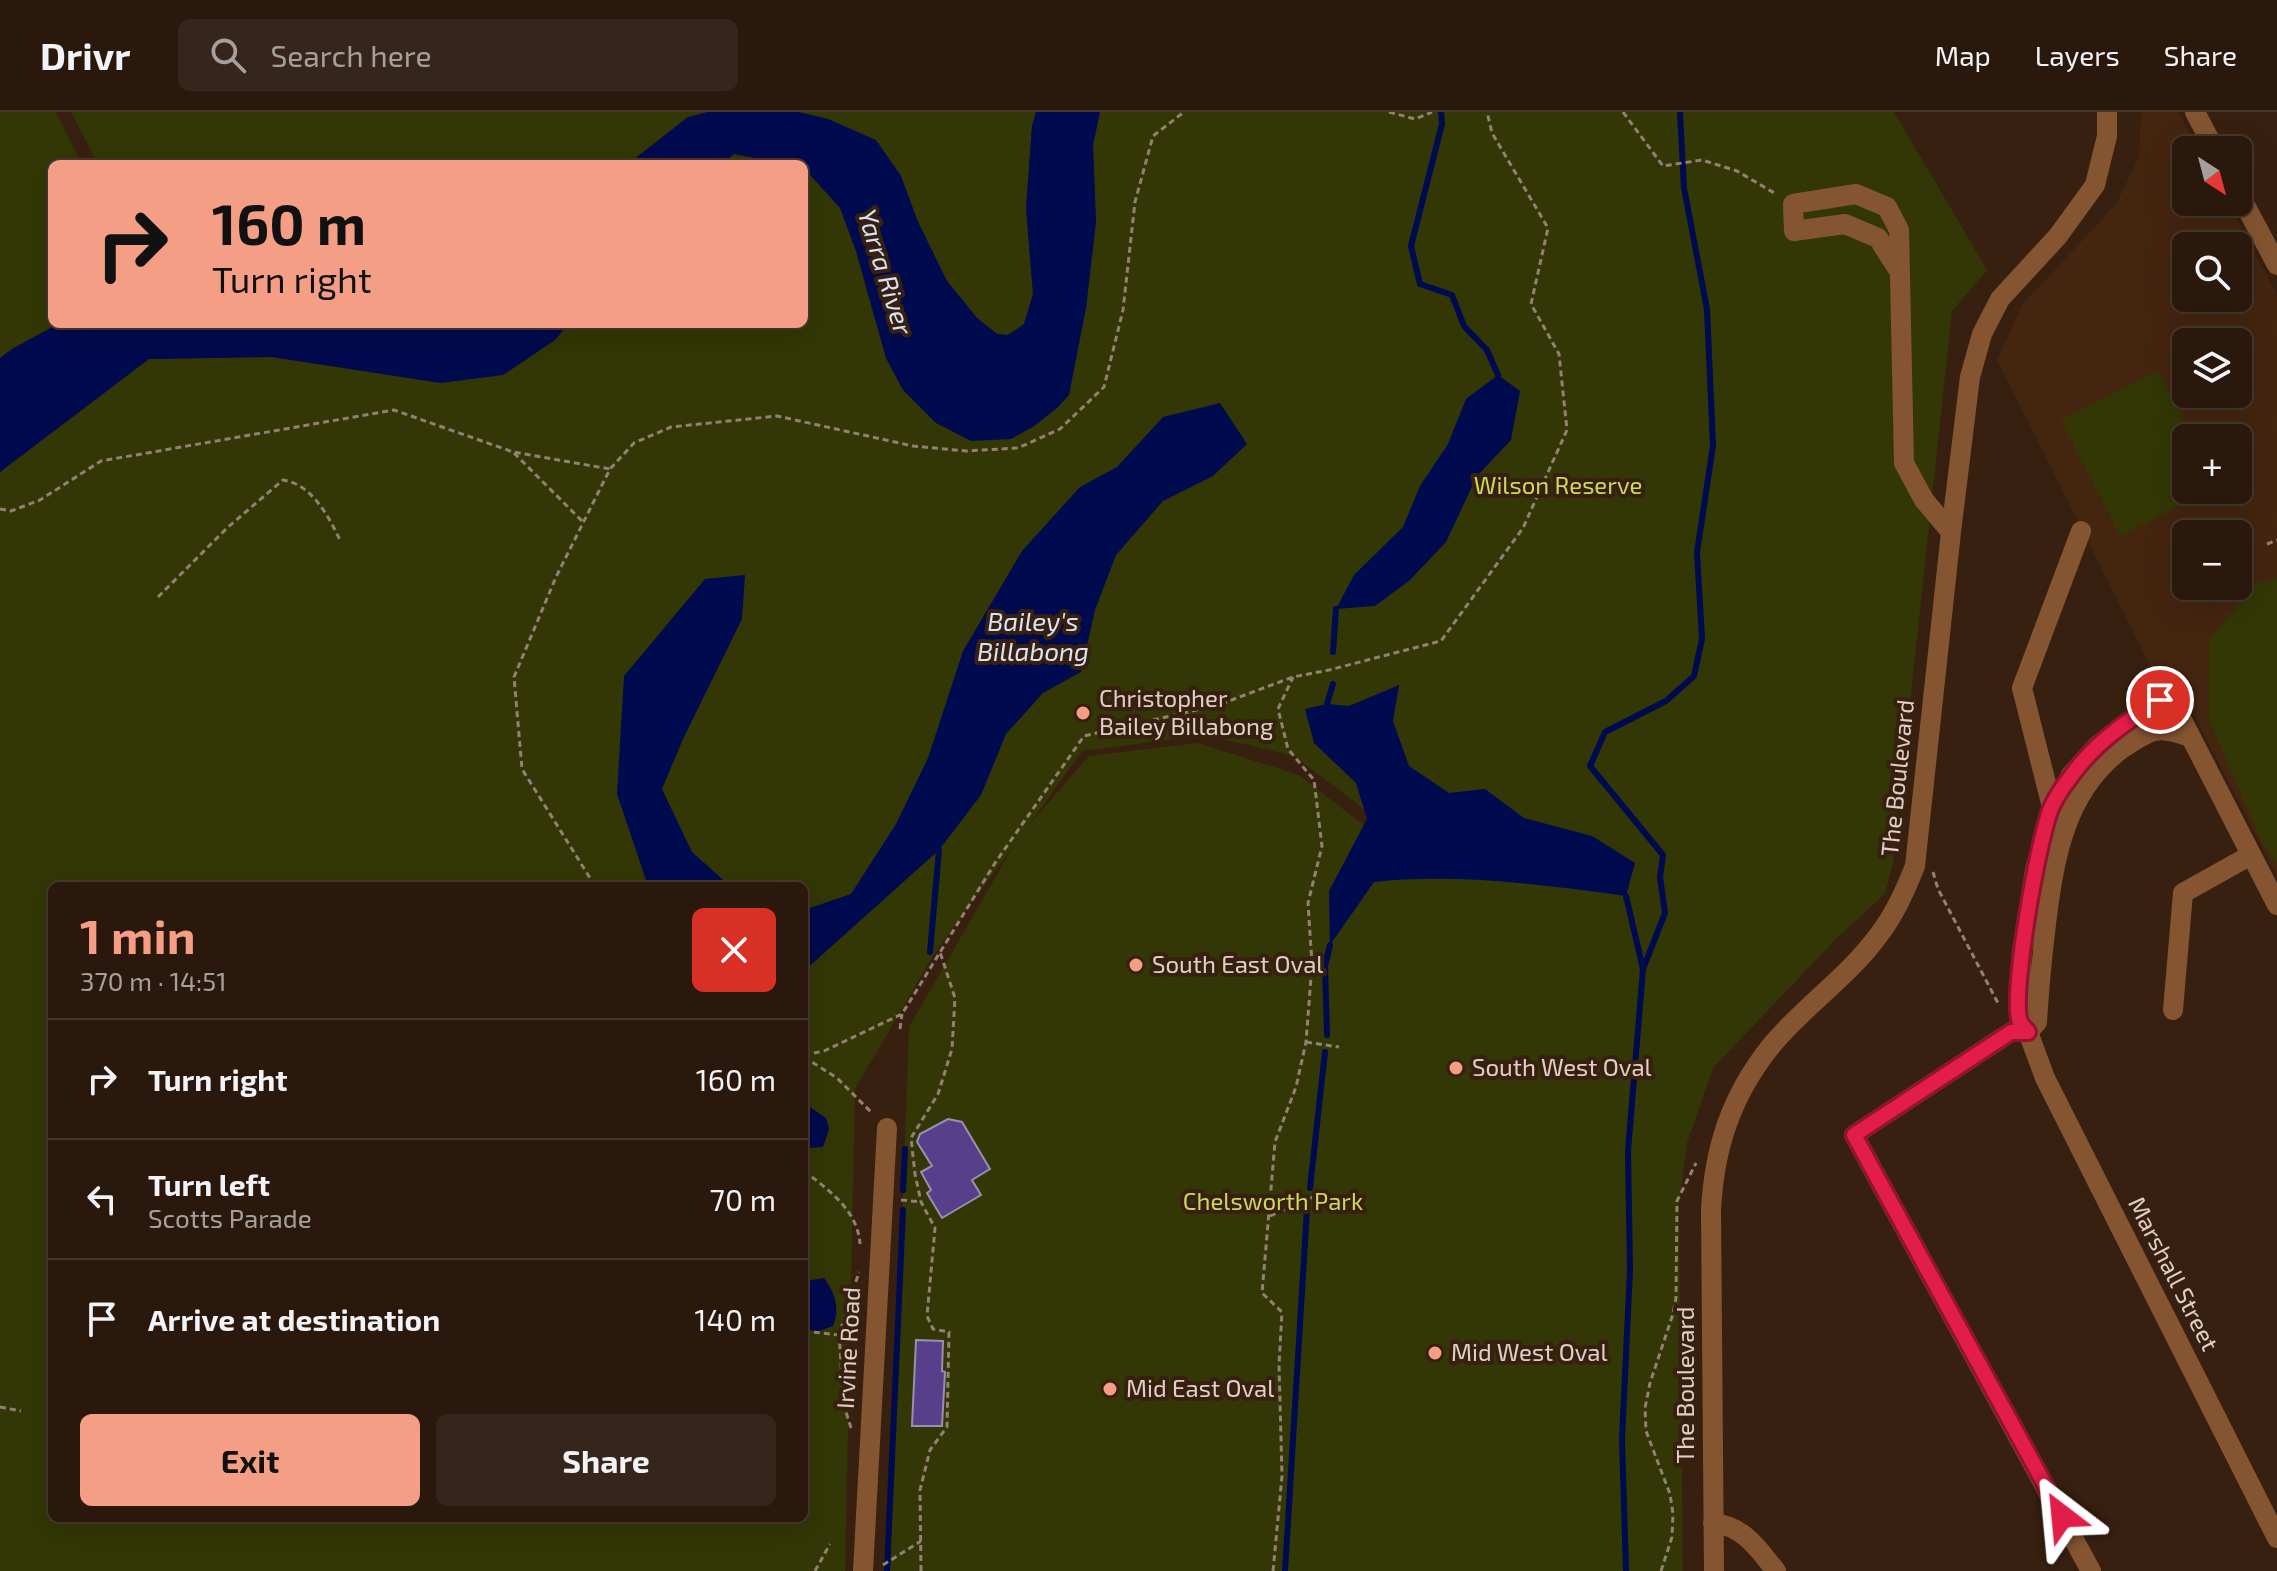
<!DOCTYPE html>
<html lang="en">
<head>
<meta charset="utf-8">
<style>
	body { margin:0; font-family:"Exo 2",sans-serif; background:#36251a; color:#f1f3f6; height:100vh; display:flex; flex-direction:column; font-size:30px; white-space:nowrap }
	* { box-sizing:border-box; margin:0 }
	p { font-size:26px; color:#a5a09d }
	.icon { flex:none; width:44px; height:44px; fill:none; stroke:currentColor; stroke-width:2; stroke-linecap:round; stroke-linejoin:round }
	.map { position:relative; flex:1; overflow:hidden }
	.side { position:absolute; left:48px; top:770px; width:760px; height:640px; display:flex; flex-direction:column; background:#2a180c; border-radius:12px; box-shadow:0 8px 32px #0002,0 0 0 2px #46372d }
	.side>* { flex:none }
	.top-card { position:absolute; left:48px; top:48px; width:760px; height:168px; border-radius:12px; box-shadow:0 8px 32px #0002,0 0 0 2px #46372d; background:#f49e86; color:#111; overflow:hidden }
	.needle { width:52px; rotate:144deg }
	.tools { position:absolute; left:2172px; top:24px; display:grid; gap:16px }
	.tools a { display:grid; place-items:center; width:80px; height:80px; border-radius:12px; background:#2a180c; box-shadow:0 8px 32px #0002,0 0 0 2px #46372d; font-size:40px }
	.pin { position:absolute; display:grid; place-items:center; width:68px; height:68px; color:#fff; margin:-34px; border:4px solid #fff; border-radius:50%; box-shadow:0 2px 8px #0007 }
	.me { position:absolute; width:88px; margin:-44px; rotate:331deg; stroke-linejoin:round; filter:drop-shadow(0 0 6px #0008) }
	.turn { display:flex; align-items:center; gap:28px; height:168px; padding:0 32px; font-size:36px }
	.turn .icon { width:104px; height:104px; stroke-width:2.5 }
	.turn b { display:block; font-size:56px; line-height:68px }
	.round { display:grid; place-items:center; flex:none; width:84px; height:84px; border-radius:12px; background:#36251a }
	.summary { display:flex; align-items:center; justify-content:space-between; height:136px; padding:0 32px }
	h1 { font-size:48px; font-weight:700; line-height:60px; color:#f49e86 }
	.button { display:flex; gap:16px; margin-top:auto; padding:16px 32px }
	.button a { flex:1; height:92px; border-radius:12px; background:#f49e86; color:#111; font-size:32px; font-weight:700; line-height:92px; text-align:center }
	.button a+a { background:#36251a; color:#f1f3f6 }
	ul { padding:0; list-style:none }
	li { display:flex; align-items:center; gap:24px; height:120px; padding:0 32px; border-top:2px solid #46372d }
	li div { flex:1 }
	li b { display:block; font-size:30px }
	li em { font-style:normal }
	header { display:flex; align-items:center; gap:48px; box-sizing:border-box; height:112px; padding:0 40px; background:#2a180c; border-bottom:2px solid #46372d }
	header strong { font-size:38px }
	nav { display:flex; gap:44px; margin-inline-start:auto; font-size:28px }
	.search { width:560px; height:72px; background:#36251a; display:flex; align-items:center; gap:20px; box-sizing:border-box; padding:0 28px; border-radius:12px; color:#a5a09d; font-size:30px }
	.map>svg:first-child { display:block }
	.built { fill:#442510; fill-rule:evenodd }
	.green { fill:#323705; fill-rule:evenodd }
	.water { fill:#000a4e }
	.lines { fill:none; stroke-linecap:round; stroke-linejoin:round }
	.stream { stroke:#000a4e; stroke-width:6 }
	.building { fill:#583f8a; stroke:#9890af; stroke-width:2 }
	.path { stroke:#948073; stroke-width:3; stroke-dasharray:6 4; stroke-linecap:butt }
	.minor { stroke:#855531; stroke-width:20 }
	.route-casing { stroke:#92132f; stroke-width:20 }
	.route { stroke:#e11d48; stroke-width:14 }
	.poi-dot { fill:#f49e86; stroke:#382010; stroke-width:3 }
	.labels { text-anchor:middle; stroke-width:8; stroke-linejoin:round; paint-order:stroke }
	.park-label { font-size:24px; fill:#cbda5c; stroke:#382010 }
	.poi-label { font-size:24px; fill:#e0cfc5; stroke:#382010; text-anchor:start }
	.street-label { font-size:24px; fill:#e0cfc5; stroke:#382010 }
	.water-label { font-size:26px; font-style:italic; fill:#d8e3f7; stroke:#382010 }
</style>
</head>
<body>
<header>
<strong>Drivr</strong>
<div class="search"><svg class="icon" aria-label="search" viewBox="0 0 24 24"><circle cx="10" cy="10" r="6"/><path d="M15 15l6 6"/></svg>Search here</div>
<nav><a>Map</a><a>Layers</a><a>Share</a></nav>
</header>
<div class="map">
<svg width="2277" height="1459" viewBox="0 0 2277 1459">
	<rect width="100%" height="100%" fill="#382010"/>
	<!-- built -->
	<path class="built" d="M 2141,0 L 2178,0 L 2198,38 L 2186,38 L 2186,90 L 2227,90 L 2277,182 L 2277,764 L 2190,595 L 2160,573 L 1997,248 L 2022,193 L 2116,92 L 2139,45 ZM 2186,134 L 2238,134 L 2238,186 L 2186,186 ZM 2186,230 L 2238,230 L 2238,282 L 2186,282 ZM 2186,326 L 2238,326 L 2238,378 L 2186,378 ZM 2186,422 L 2238,422 L 2238,474 L 2186,474 Z"/>
	<!-- green -->
	<path class="green" d="M 0,0 L 56,0 L 82,52 L 52,52 L 52,212 L 58,212 L 12,237 L 0,246 Z
		M 71,0 L 708,0 L 688,5 L 628,52 L 98,52 Z
		M 798,0 L 1036,0 L 1032,14 L 1026,96 L 1033,182 L 1024,212 L 1008,223 L 997,222 L 977,206 L 947,169 L 918,110 L 901,64 L 828,7 Z
		M 1100,0 L 1894,0 L 1987,158 L 1952,199 L 1893,750 L 1885,782 L 1838,825 L 1713,956 L 1687,1031 L 1679,1091 L 1683,1459 L 890,1459 L 909,915 L 1014,733 L 936,839 L 855,977 L 845,1459 L 0,1459 L 0,360 L 149,247 L 272,245 L 441,271 L 555,228 L 568,212 L 804,212 L 804,56 L 840,96 L 856,139 L 886,246 L 903,278 L 936,311 L 1011,327 L 1035,314 L 1058,295 L 1086,196 L 1096,110 L 1093,33 ZM 1205,623 L 1294,644 L 1417,737 L 1409,748 L 1299,663 L 1198,631 L 1089,644 L 1029,713 L 1082,639 ZM 52,774 L 804,774 L 804,1406 L 52,1406 Z
		M 734,41 L 786,52 L 722,52 Z
		M 2158,258 L 2193,326 L 2186,326 L 2186,378 L 2210,378 L 2120,424 L 2061,308 Z
		M 2277,466 L 2277,751 L 2262,730 L 2209,608 L 2209,528 L 2255,472 Z"/>
	<!-- water -->
	<path class="water" d="M 708,0 L 798,0 L 828,7 L 876,28 L 901,64 L 918,110 L 947,169 L 977,206 L 997,222 L 1008,223 L 1024,212 L 1033,182 L 1026,96 L 1032,14 L 1036,0 L 1100,0 L 1093,33 L 1096,110 L 1086,196 L 1069,283 L 1058,295 L 1034,314 L 1011,327 L 971,329 L 936,311 L 903,278 L 886,246 L 856,139 L 840,96 L 804,56 L 804,52 L 786,52 L 734,42 L 722,52 L 628,52 L 688,5 Z
		M 58,212 L 568,212 L 555,228 L 503,263 L 441,271 L 272,245 L 149,247 L 0,360 L 0,246 L 12,237 Z
		M 1498,263 L 1520,279 L 1511,328 L 1477,364 L 1446,430 L 1410,468 L 1375,494 L 1336,497 L 1354,463 L 1403,415 L 1420,374 L 1448,332 L 1466,287 Z
		M 1220,291 L 1247,332 L 1213,364 L 1163,389 L 1116,443 L 1095,498 L 1081,560 L 1043,581 L 1006,622 L 981,683 L 939,738 L 804,859 L 804,798 L 851,782 L 896,712 L 928,646 L 963,539 L 1022,439 L 1080,375 L 1117,355 L 1163,305 Z
		M 745,463 L 742,507 L 683,627 L 662,677 L 692,740 L 730,774 L 648,774 L 617,682 L 624,564 L 705,467 Z
		M 1399,573 L 1393,609 L 1409,654 L 1449,681 L 1485,677 L 1524,706 L 1592,724 L 1635,751 L 1626,784 C 1547,773 1454,761 1374,770 L 1330,833 L 1329,779 L 1367,707 L 1356,671 L 1314,631 L 1305,597 L 1327,592 L 1349,594 Z
		M 804,991 L 826,1006 L 829,1017 L 823,1035 L 809,1036 L 804,1030 Z
		M 824,1166 C 835,1181 840,1196 833,1214 L 819,1219 L 804,1218 L 804,1174 L 811,1168 Z"/>
	<g class="lines">
		<!-- stream -->
		<path class="stream" d="M 1441,0 L 1442,12 L 1411,134 L 1420,172 L 1452,183 L 1464,214 L 1487,238 L 1498,263
			M 1333,540 L 1336,497
			M 1327,592 L 1333,572
			M 1626,784 L 1643,857 L 1628,1039 L 1630,1158 L 1622,1327 L 1626,1459
			M 930,840 L 939,738
			M 1643,857 L 1665,801 L 1660,765 L 1663,743 L 1590,654 L 1605,620 L 1666,589 L 1694,564 L 1702,527 L 1697,440 L 1713,334 L 1707,197 L 1684,76 L 1680,0
			M 1327,923 L 1325,854 L 1330,833
			M 1310,1076 L 1325,940
			M 903,1078 L 905,1037
			M 887,1459 L 903,1098
			M 1285,1459 L 1307,1097"/>
	</g>
	<!-- building -->
	<path class="building" d="M 948,1007 L 962,1010 L 990,1057 L 972,1068 L 981,1083 L 942,1106 L 927,1081 L 931,1078 L 921,1060 L 932,1054 L 917,1030 L 920,1022 Z
		M 916,1228 L 943,1229 L 942,1259 L 945,1260 L 942,1314 L 912,1314 Z"/>
	<g class="lines">
		<!-- path -->
		<path class="path" d="M 1389,0 L 1415,7 L 1432,0
			M 1623,0 L 1663,54 L 1702,48 L 1737,59 L 1776,82
			M 514,341 L 582,409
			M 0,397 L 11,399 L 40,388 L 101,349 L 394,298 L 513,340 L 610,357
			M 2267,432 L 2277,428
			M 158,485 L 227,416 L 283,368 C 311,372 328,403 340,428
			M 1933,760 L 1938,777 L 1999,893
			M 595,774 L 522,657 L 514,565 L 556,465 L 610,357 L 634,331 L 671,315 L 777,304 L 913,334 L 966,339 L 1018,336 L 1060,317 L 1104,275 L 1123,198 L 1135,90 L 1153,24 L 1184,0
			M 900,917 L 902,902
			M 1306,930 L 1339,935
			M 804,943 L 824,939 L 902,902 L 995,751 L 1084,624 L 1218,593 L 1293,565 L 1329,558 L 1441,529 L 1523,416 L 1567,318 L 1559,242 L 1531,192 L 1548,116 L 1492,21 L 1487,0
			M 804,945 L 837,966 L 873,1002
			M 804,1059 C 829,1078 858,1099 860,1132
			M 901,1088 L 921,1090
			M 1270,1104 L 1322,1081
			M 804,1219 L 839,1223
			M 0,1295 L 21,1299
			M 851,1316 L 844,1294 L 839,1223 L 859,1160
			M 883,1453 L 921,1429
			M 815,1459 L 830,1432
			M 921,1459 L 920,1378 L 930,1338 L 947,1315 L 949,1220 L 933,1217 L 927,1204 L 935,1116 L 921,1090 L 915,1062 L 911,1026 L 938,982 L 952,937 L 955,886 L 940,840
			M 1273,1459 L 1282,1364 L 1279,1252 L 1282,1200 L 1262,1181 L 1275,1030 L 1296,975 L 1306,930 L 1312,852 L 1308,791 L 1322,734 L 1314,668 L 1288,637 L 1278,597 L 1293,565
			M 1661,1459 L 1672,1425 L 1673,1402 L 1670,1382 L 1646,1319 L 1645,1296 L 1650,1271 L 1673,1202 L 1676,1186 L 1677,1089 L 1696,1051"/>
		<!-- minor -->
		<path class="minor" d="M 2195,0 L 2215,38
			M 2238,80 L 2277,153
			M 1899,159 L 1878,126 L 1845,112 L 1794,119 L 1793,92 L 1856,82 L 1887,95 L 1899,118 L 1904,351 L 1924,388 L 1951,420
			M 2052,695 L 2022,576 L 2081,419
			M 2277,793 L 2179,602 L 2172,592 L 2160,588 L 2098,633 L 2071,663 L 2052,695 L 2035,758 L 2022,839 L 2019,892 L 2020,910 L 2028,920 L 2045,966 L 2277,1426
			M 2173,898 L 2183,781 L 2251,743
			M 2028,920 L 2011,920 L 1854,1023 L 2091,1459
			M 2028,920 L 2037,910 C 2039,877 2042,844 2046,812 C 2054,746 2065,678 2123,636 C 2151,617 2158,613 2190,625
			M 1713,1411 C 1744,1414 1758,1437 1776,1459
			M 863,1459 L 887,1016
			M 1714,1459 L 1711,1099 C 1714,1036 1731,984 1771,934 C 1803,895 1848,865 1878,824 C 1895,802 1905,779 1915,754 L 1951,420 L 1970,265 L 1982,222 L 2000,187 L 2058,124 L 2095,73 L 2107,24 L 2107,0"/>
	</g>
	<g class="lines">
		<!-- route casing -->
		<g class="route-casing">
			<path id="route" d="M 2062,1404 L 1854,1023 L 2011,920 L 2028,920 C 2025,916 2022,914 2020,910 C 2010,884 2039,722 2052,694 C 2057,683 2065,672 2072,663 C 2095,631 2127,609 2160,588"/>
		</g>
		<!-- route -->
		<use href="#route" class="route"/>
	</g>
	<!-- markers -->
	<g class="poi-dot">
		<circle cx="1083" cy="601" r="8"/>
		<circle cx="1136" cy="853" r="8"/>
		<circle cx="1456" cy="956" r="8"/>
		<circle cx="1435" cy="1241" r="8"/>
		<circle cx="1110" cy="1277" r="8"/>
	</g>
	<g class="labels">
		<!-- park labels -->
		<g class="park-label">
			<text x="1558" y="382">Wilson Reserve</text>
			<text x="1273" y="1098">Chelsworth Park</text>
		</g>
		<!-- poi labels -->
		<g class="poi-label">
			<text x="1099" y="595">Christopher<tspan x="1099" dy="28">Bailey Billabong</tspan></text>
			<text x="1152" y="861">South East Oval</text>
			<text x="1472" y="964">South West Oval</text>
			<text x="1451" y="1249">Mid West Oval</text>
			<text x="1126" y="1285">Mid East Oval</text>
		</g>
		<!-- street labels -->
		<g class="street-label">
			<text transform="translate(1898 666) rotate(-84)" y="8">The Boulevard</text>
			<text transform="translate(2173 1162) rotate(63)" y="8">Marshall Street</text>
			<text transform="translate(849 1236) rotate(-87)" y="8">Irvine Road</text>
			<text transform="translate(1686 1273) rotate(-90)" y="8">The Boulevard</text>
		</g>
		<!-- water labels -->
		<g class="water-label">
			<text transform="translate(885 160) rotate(73)" y="9">Yarra River</text>
			<text x="1033" y="519">Bailey's<tspan x="1033" dy="30">Billabong</tspan></text>
		</g>
	</g>
</svg>
<div class="tools">
<a><svg class="needle" viewBox="-14 -14 28 28"><path d="M0-13l5 13h-10z" fill="#e53935"/><path d="M0 13l5-13h-10z" fill="#a5a09d"/></svg></a>
<a><svg class="icon" aria-label="search" viewBox="0 0 24 24"><circle cx="10" cy="10" r="6"/><path d="M15 15l6 6"/></svg></a>
<a><svg class="icon" aria-label="layers" viewBox="0 0 24 24"><path d="M12 4l9 5-9 5-9-5zM3 14l9 5 9-5"/></svg></a>
<a>+</a>
<a>−</a>
</div>
<div class="pin" style="left:2160px;top:588px;background:#d93025"><svg class="icon" aria-label="arrive" viewBox="0 0 24 24"><path d="M6 21V4h12l-3 4 3 4H6"/></svg></div>
<svg class="me" style="left:2062px;top:1404px" viewBox="-20 -20 40 40"><path d="M0-17L14 15 0 8-14 15z" fill="#e11d48" stroke="#fff" stroke-width="4"/></svg>
<div class="top-card">
<div class="turn"><svg class="icon" aria-label="right" viewBox="0 0 24 24"><path d="M7 20v-9h11M14 6l5 5-5 5"/></svg><div><b>160 m</b>Turn right</div></div>
</div>
<section class="side">
<div class="summary"><div><h1>1 min</h1><p>370 m · 14:51</p></div><a class="round" style="background:#d93025;color:#fff"><svg class="icon" aria-label="close" viewBox="0 0 24 24"><path d="M6 6l12 12M18 6L6 18"/></svg></a></div>
<ul>
<li><svg class="icon" aria-label="right" viewBox="0 0 24 24"><path d="M7 20v-9h11M14 6l5 5-5 5"/></svg><div><b>Turn right</b></div><em>160 m</em></li>
<li><svg class="icon" aria-label="left" viewBox="0 0 24 24"><path d="M17 20v-9H6M10 6l-5 5 5 5"/></svg><div><b>Turn left</b><p>Scotts Parade</p></div><em>70 m</em></li>
<li><svg class="icon" aria-label="arrive" viewBox="0 0 24 24"><path d="M6 21V4h12l-3 4 3 4H6"/></svg><div><b>Arrive at destination</b></div><em>140 m</em></li>
</ul>
<div class="button"><a>Exit</a><a>Share</a></div>
</section>
</div>
</body>
</html>
